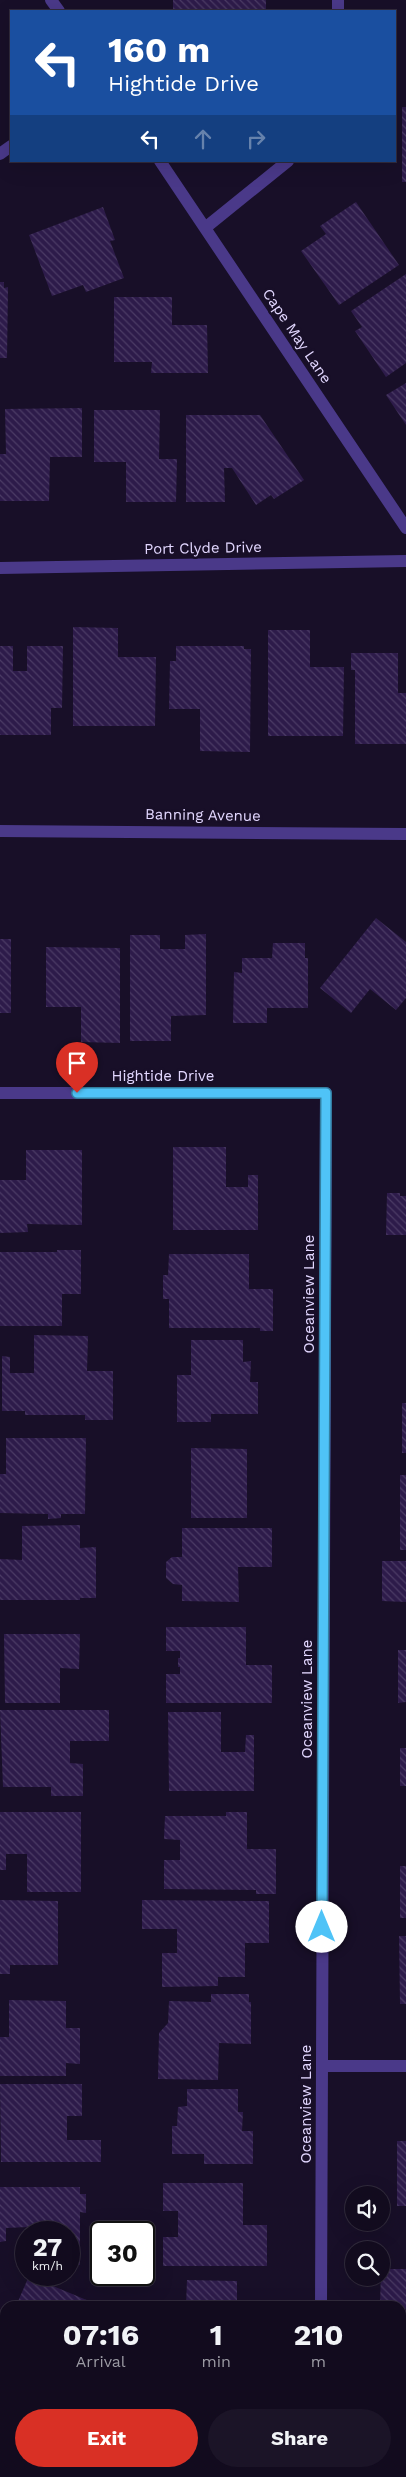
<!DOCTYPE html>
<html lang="en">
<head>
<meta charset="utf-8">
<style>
	body { margin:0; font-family:"Work Sans",sans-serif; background:#1b1427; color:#f1f3f6; height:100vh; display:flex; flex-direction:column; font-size:19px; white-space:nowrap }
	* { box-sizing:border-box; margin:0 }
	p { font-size:16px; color:#9c9ba4 }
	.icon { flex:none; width:28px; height:28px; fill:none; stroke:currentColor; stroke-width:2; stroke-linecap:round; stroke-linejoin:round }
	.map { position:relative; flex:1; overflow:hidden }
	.drawer { position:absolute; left:0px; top:2301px; width:406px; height:176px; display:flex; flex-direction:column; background:#120b1e; border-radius:15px 15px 0 0; box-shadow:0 5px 20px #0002,0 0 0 1px #312b3c }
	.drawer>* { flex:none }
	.top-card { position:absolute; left:10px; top:10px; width:386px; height:152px; border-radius:0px; box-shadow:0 5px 20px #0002,0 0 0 1px #312b3c; background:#1a4fa0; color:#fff; overflow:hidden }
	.fabs { position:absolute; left:345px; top:2186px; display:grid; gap:10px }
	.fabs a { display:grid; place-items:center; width:45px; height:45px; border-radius:50%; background:#120b1e; box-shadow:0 5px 20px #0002,0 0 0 1px #312b3c; font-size:25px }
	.speed { position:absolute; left:15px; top:2221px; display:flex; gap:10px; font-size:25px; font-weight:700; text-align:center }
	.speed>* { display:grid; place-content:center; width:65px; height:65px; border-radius:50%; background:#120b1e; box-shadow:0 5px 20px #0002,0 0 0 1px #312b3c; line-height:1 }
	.speed small { font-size:12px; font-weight:400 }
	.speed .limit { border:2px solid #111; border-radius:8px; background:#fff; color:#111 }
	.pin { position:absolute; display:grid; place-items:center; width:42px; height:42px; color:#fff; margin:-51px -21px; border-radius:50% 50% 50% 0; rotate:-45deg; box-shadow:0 0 5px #0007 }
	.pin .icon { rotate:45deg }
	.me { position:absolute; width:55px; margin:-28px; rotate:0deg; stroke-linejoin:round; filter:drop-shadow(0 0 4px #0008) }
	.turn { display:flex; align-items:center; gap:18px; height:105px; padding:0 15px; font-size:22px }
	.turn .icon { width:65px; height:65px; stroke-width:2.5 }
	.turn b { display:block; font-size:35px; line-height:42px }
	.lanes { display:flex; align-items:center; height:48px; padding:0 15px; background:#0003; justify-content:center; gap:25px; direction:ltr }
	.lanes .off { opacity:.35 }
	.eta { display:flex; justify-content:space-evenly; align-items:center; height:85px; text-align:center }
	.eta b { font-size:30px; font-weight:700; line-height:35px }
	.action { display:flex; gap:10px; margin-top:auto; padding:10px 15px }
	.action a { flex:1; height:58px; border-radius:30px; background:#d93025; color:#fff; font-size:20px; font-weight:700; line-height:58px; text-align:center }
	.action a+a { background:#1b1427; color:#f1f3f6 }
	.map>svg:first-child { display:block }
	.building { fill:url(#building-back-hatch) }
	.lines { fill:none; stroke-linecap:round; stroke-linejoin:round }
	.minor { stroke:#4a3989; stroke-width:12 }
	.route-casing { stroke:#337fa1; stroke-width:12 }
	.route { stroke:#4fc3f7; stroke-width:9 }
	.labels { text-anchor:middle; stroke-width:5; stroke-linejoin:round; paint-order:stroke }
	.street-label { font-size:15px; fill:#e2d7ff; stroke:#180f28 }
</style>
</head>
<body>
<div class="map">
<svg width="406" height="2477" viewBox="0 0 406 2477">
	<defs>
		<pattern id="building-back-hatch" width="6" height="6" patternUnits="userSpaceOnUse" patternTransform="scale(1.25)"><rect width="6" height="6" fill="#2d1b4a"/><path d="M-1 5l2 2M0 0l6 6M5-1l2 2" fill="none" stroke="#4b3b65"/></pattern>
	</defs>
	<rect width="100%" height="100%" fill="#180f28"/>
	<!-- building -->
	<path class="building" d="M 173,0 L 266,0 L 266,11 L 173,10 Z
		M 402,107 L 406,107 L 406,182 L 402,182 Z
		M 356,202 L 399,265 L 339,305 L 301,251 L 326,234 L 320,226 Z
		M 103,207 L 115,240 L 110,241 L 124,278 L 86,292 L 83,285 L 52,296 L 29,235 Z
		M 406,274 L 406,363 L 386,377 L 355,331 L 362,327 L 351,311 Z
		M 0,282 L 4,282 L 4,288 L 8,287 L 7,358 L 0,358 Z
		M 114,297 L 172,297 L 172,325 L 207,325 L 208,373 L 151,373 L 152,362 L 114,362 Z
		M 406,383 L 406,425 L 386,395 Z
		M 82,408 L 82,457 L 50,457 L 49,501 L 0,501 L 0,454 L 6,454 L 5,409 Z
		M 94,410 L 160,410 L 159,459 L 177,459 L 176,502 L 126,502 L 126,462 L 94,462 Z
		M 186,415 L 260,415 L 304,480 L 274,499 L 271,495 L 256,505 L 232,468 L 224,468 L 225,502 L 186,502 Z
		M 73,627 L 118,628 L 118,657 L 156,657 L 155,726 L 73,726 Z
		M 268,630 L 310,630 L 310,667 L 344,667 L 343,736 L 268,736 Z
		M 0,646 L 13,646 L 13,671 L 27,671 L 27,646 L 63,646 L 62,708 L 51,708 L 51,735 L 0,735 Z
		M 176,646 L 244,646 L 244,649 L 251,649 L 250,752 L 200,751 L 200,709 L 169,709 L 170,661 L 176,661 Z
		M 351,653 L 398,653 L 398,693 L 406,693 L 406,744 L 355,744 L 355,670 L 351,670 Z
		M 376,918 L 406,942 L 406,998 L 396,1010 L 370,989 L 351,1013 L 320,988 Z
		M 206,934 L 206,1015 L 171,1016 L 171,1041 L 130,1041 L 130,935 L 160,935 L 160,949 L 185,949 L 185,935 Z
		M 0,939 L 11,939 L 11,1013 L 0,1013 Z
		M 273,943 L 305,943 L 305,958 L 308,958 L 308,1008 L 267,1008 L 267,1023 L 233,1023 L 234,972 L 242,973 L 242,958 L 272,958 Z
		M 46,947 L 120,948 L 120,1043 L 81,1042 L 81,1007 L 46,1007 Z
		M 173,1147 L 226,1147 L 226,1187 L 248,1187 L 248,1175 L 258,1175 L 258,1230 L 173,1230 Z
		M 26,1150 L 82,1150 L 82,1225 L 27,1224 L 28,1232 L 0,1233 L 0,1180 L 26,1180 Z
		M 387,1193 L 400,1193 L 400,1196 L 406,1196 L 406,1235 L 386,1235 Z
		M 57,1250 L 81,1250 L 81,1294 L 62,1294 L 62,1326 L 0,1326 L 0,1252 L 57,1252 Z
		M 169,1254 L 249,1254 L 249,1289 L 273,1289 L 273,1331 L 260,1331 L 260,1328 L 169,1328 L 169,1299 L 163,1299 L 163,1275 L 168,1275 Z
		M 34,1335 L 88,1336 L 87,1371 L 113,1371 L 113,1420 L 85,1420 L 85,1415 L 25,1415 L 25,1411 L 2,1411 L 2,1356 L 10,1357 L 10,1373 L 34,1373 Z
		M 191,1340 L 243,1340 L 243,1362 L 251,1361 L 250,1382 L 258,1382 L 258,1414 L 211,1414 L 211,1422 L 177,1422 L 177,1375 L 191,1375 Z
		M 402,1403 L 406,1403 L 406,1453 L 402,1453 Z
		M 6,1438 L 86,1438 L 85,1514 L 61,1514 L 61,1518 L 48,1519 L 48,1514 L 0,1513 L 0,1474 L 6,1474 Z
		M 191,1448 L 247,1449 L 247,1518 L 191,1518 Z
		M 400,1475 L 406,1475 L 406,1550 L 400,1550 Z
		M 80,1525 L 80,1548 L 96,1547 L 96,1598 L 80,1598 L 80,1600 L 0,1600 L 0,1559 L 22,1560 L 22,1526 Z
		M 182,1528 L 272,1528 L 272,1567 L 238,1567 L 239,1602 L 182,1601 L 182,1585 L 173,1584 L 166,1578 L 166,1562 L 172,1557 L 182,1557 Z
		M 382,1561 L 406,1561 L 406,1602 L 382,1601 Z
		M 166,1627 L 246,1627 L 246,1665 L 272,1665 L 272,1703 L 166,1703 L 166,1674 L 180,1674 L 180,1667 L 178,1667 L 178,1658 L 180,1658 L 180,1651 L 166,1651 Z
		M 4,1634 L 80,1634 L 79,1669 L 60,1668 L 60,1703 L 5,1703 Z
		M 398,1650 L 406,1650 L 406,1702 L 398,1703 Z
		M 0,1710 L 109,1710 L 109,1741 L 70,1741 L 70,1763 L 83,1764 L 83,1796 L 51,1796 L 51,1787 L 3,1787 Z
		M 168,1712 L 221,1712 L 221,1752 L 245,1752 L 246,1735 L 254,1735 L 254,1791 L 169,1791 Z
		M 400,1748 L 406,1748 L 406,1786 L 400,1786 Z
		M 0,1812 L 81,1812 L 81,1892 L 27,1892 L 27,1854 L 6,1854 L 6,1870 L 0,1870 Z
		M 226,1812 L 247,1812 L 247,1849 L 276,1849 L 276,1894 L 256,1894 L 256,1890 L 164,1889 L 164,1860 L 180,1860 L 180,1840 L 164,1839 L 165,1816 L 226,1816 Z
		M 400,1866 L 406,1866 L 406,1918 L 400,1918 Z
		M 0,1900 L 58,1901 L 58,1965 L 10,1965 L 10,1974 L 0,1974 Z
		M 142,1900 L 269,1901 L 269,1943 L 245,1943 L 245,1977 L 218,1977 L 218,1986 L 162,1987 L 162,1953 L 177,1953 L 177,1929 L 142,1929 Z
		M 399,1936 L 406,1936 L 406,2004 L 400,2004 Z
		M 211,1994 L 249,1994 L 249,2002 L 251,2002 L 251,2044 L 219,2043 L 218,2080 L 158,2079 L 159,2033 L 168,2023 L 169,2001 L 211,2002 Z
		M 9,2000 L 66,2001 L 66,2028 L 80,2028 L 80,2064 L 66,2063 L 66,2076 L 0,2076 L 0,2037 L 9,2037 Z
		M 0,2084 L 82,2084 L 82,2116 L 67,2116 L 67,2140 L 101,2140 L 101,2162 L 1,2162 Z
		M 187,2089 L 238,2089 L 238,2112 L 243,2112 L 242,2131 L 253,2131 L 253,2164 L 204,2164 L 204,2154 L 172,2154 L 172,2126 L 177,2126 L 178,2107 L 187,2106 Z
		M 397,2141 L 406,2141 L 406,2206 L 397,2206 Z
		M 163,2183 L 243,2183 L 243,2225 L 267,2225 L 267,2266 L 163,2266 L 163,2237 L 178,2237 L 178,2211 L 163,2211 Z
		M 0,2187 L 80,2187 L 80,2194 L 86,2194 L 86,2213 L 80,2212 L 80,2265 L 69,2265 L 69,2232 L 28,2232 L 28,2227 L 6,2228 L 6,2241 L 0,2242 Z
		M 381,2269 L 406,2269 L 406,2309 L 401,2309 L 401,2306 L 380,2306 Z
		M 29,2276 L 89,2301 L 87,2306 L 16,2306 Z
		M 187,2280 L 237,2281 L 237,2306 L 186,2306 Z
		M 401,2319 L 406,2319 L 406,2357 L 401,2357 Z
		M 5,2333 L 5,2348 L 0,2346 Z
		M 0,2357 L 5,2363 L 5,2470 L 0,2474 Z
		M 401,2441 L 406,2441 L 406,2477 L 377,2477 L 377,2472 L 401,2472 Z
		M 161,2472 L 270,2472 L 270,2477 L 161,2477 Z"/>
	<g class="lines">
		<!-- minor -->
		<path class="minor" d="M 51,0 L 59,11
			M 338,11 L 338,0
			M 0,154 L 11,146
			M 160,161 L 406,528
			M 205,228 L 288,161
			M 0,568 L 406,561
			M 0,831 L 406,834
			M 0,1093 L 326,1093 L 321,2306
			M 322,2066 L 406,2066
			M 321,2477 L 321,2472"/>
	</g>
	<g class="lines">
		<!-- route casing -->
		<g class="route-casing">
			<path id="route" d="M 77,1093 L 326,1093 L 322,1927"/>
		</g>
		<!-- route -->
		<use href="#route" class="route"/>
	</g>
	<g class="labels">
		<!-- street labels -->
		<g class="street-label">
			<text transform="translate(297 336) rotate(56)" y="5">Cape May Lane</text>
			<text transform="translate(203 548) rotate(-1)" y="5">Port Clyde Drive</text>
			<text transform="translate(203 815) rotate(1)" y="5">Banning Avenue</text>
			<text x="163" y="1081">Hightide Drive</text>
			<text transform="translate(309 1294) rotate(-90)" y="5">Oceanview Lane</text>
			<text transform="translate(307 1699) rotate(-90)" y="5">Oceanview Lane</text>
			<text transform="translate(306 2104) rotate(-90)" y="5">Oceanview Lane</text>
		</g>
	</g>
</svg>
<div class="fabs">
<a><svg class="icon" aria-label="sound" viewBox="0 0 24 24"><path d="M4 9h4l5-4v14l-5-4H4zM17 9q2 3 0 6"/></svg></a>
<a><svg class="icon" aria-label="search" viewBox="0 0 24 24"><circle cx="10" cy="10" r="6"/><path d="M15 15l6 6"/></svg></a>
</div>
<div class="speed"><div>27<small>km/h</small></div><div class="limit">30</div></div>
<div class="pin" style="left:77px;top:1093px;background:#d93025"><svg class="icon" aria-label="arrive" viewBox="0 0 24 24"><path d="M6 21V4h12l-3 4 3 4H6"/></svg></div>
<svg class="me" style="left:322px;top:1927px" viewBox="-20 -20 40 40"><circle r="19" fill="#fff"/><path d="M0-13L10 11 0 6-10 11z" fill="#4fc3f7"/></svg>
<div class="top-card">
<div class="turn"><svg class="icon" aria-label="left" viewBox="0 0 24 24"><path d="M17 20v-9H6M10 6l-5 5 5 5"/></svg><div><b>160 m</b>Hightide Drive</div></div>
<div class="lanes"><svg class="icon" aria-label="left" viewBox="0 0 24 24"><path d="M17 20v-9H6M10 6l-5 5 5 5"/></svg><svg class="icon off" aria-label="ahead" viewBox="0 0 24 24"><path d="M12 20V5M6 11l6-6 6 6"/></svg><svg class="icon off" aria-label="right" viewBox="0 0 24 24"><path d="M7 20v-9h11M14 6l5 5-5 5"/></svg></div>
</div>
<section class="drawer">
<div class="eta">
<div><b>07:16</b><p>Arrival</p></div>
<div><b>1</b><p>min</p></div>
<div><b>210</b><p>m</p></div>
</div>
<div class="action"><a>Exit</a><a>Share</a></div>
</section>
</div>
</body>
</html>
